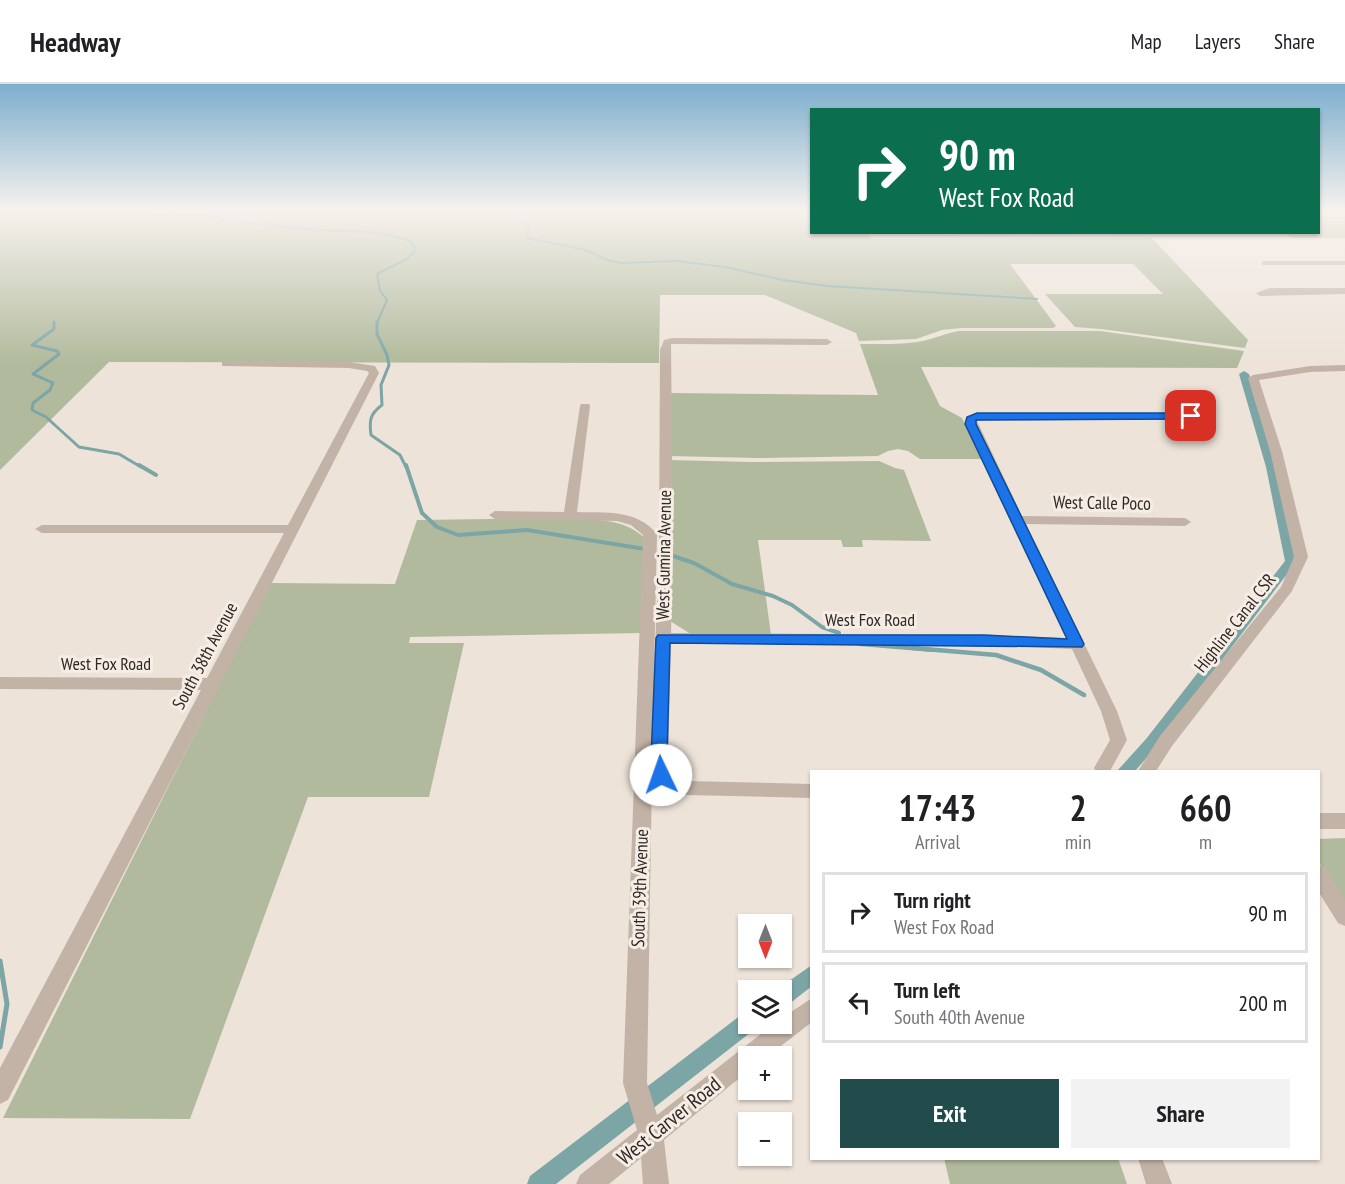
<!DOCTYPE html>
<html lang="en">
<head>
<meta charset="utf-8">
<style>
	body { margin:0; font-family:"PT Sans Narrow",sans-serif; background:#f2f2f2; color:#202124; height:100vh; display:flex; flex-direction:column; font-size:22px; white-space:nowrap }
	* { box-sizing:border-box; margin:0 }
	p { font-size:20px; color:#757577 }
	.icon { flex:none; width:33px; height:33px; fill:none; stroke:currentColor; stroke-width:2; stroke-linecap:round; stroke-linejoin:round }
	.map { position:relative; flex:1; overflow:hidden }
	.drawer { position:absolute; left:810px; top:686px; width:510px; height:390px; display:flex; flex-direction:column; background:#fff; border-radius:0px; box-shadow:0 2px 4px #0004 }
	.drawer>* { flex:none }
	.hud { position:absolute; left:810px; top:24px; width:510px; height:126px; border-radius:0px; box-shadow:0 2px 4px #0004; background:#0b6e4f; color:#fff; overflow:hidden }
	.needle { width:39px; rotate:180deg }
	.tools { position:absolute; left:738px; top:830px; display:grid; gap:12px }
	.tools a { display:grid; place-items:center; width:54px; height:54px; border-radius:0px; background:#fff; box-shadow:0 2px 4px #0004; font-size:30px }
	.pin { position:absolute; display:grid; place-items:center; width:51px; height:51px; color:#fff; margin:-26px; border-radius:12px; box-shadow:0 3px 9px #0006 }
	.me { position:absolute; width:66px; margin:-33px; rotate:357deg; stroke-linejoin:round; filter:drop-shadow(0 0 4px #0008) }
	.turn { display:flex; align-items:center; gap:21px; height:126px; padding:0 30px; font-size:27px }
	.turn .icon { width:78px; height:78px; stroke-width:2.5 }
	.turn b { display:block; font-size:42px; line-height:51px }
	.eta { display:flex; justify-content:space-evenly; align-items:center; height:102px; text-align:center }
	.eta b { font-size:36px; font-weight:600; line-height:42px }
	.primary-button { display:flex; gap:12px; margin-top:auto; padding:12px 30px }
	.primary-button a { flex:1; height:69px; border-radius:0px; background:#224c4c; color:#fff; font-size:24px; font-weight:600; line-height:69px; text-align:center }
	.primary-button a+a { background:#f2f2f2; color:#202124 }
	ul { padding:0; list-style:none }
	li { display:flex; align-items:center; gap:18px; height:81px; margin:0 12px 9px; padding:0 18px; border:3px solid #e0e0e0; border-radius:0px }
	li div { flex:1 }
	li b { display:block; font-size:22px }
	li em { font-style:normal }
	header { display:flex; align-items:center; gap:36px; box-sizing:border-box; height:84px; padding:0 30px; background:#fff; border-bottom:2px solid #e0e0e0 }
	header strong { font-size:28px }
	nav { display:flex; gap:33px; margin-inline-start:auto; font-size:21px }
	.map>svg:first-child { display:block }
	.green { fill:#b1ba9c }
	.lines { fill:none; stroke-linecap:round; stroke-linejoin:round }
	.stream-far4 { stroke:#7ca6a6; stroke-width:2 }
	.stream-far3 { stroke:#7ca6a6; stroke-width:3 }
	.stream-far2 { stroke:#7ca6a6; stroke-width:4 }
	.stream-far1 { stroke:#7ca6a6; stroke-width:4.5 }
	.stream { stroke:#7ca6a6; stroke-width:5 }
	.canal { fill:#7ca6a6; fill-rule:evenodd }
	.minor { fill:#c3b3a7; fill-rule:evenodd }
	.route { fill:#1a73e8; stroke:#114b97; stroke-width:1.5 }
	.labels { text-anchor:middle; stroke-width:6; stroke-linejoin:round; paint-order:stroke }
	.street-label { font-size:18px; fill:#312927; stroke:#f6ede5 }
	.near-street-label { font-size:21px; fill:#312927; stroke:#f6ede5 }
</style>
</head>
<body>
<header>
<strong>Headway</strong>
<nav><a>Map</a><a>Layers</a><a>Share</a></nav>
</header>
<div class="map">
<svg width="1345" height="1100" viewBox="0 0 1345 1100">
	<rect width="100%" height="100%" fill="#ede3d9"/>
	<!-- green -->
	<path class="green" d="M 0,127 L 811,127 L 812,148 L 868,149 L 871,155 L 1152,154 L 1248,256 L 1245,264 L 1101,245 L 1075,243 L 1045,210 L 1163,210 L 1133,180 L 1010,180 L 1056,242 L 1053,244 L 961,244 L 942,246 L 916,255 L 859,257 L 856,249 L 765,211 L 660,211 L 659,279 L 109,278 L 0,386 Z
		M 1319,133 L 1345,133 L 1345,154 L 1292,154 L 1284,149 L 1318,148 Z
		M 959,247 L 1100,247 L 1244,267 L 1237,284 L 921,283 L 940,322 L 962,334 L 982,375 L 920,375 L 908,367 L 898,365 L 888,367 L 878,372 L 758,374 L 669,372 L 667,309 L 878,311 L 860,260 C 881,260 903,261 923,257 C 936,254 946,249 959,247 Z
		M 667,376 L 750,378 L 879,377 L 895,384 L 904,386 L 931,457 L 862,456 L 863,463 L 843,463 L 841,456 L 758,456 L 771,551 L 694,552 L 670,537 Z
		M 569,434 C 597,436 621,434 644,453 L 641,549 L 410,553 L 409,559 L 464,559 L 429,713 L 308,713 L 190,1035 L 3,1034 L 270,499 L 395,500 L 417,436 Z
		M 1345,754 L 1345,824 L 1319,778 L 1318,755 Z
		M 944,1074 L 1118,1074 L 1127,1100 L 950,1100 Z"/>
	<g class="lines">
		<!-- stream-far4 -->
		<path class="stream-far4" d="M 126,127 L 150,129 L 151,132 L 169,130 L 221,133 L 219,136 C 252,139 284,143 317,146 C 350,149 382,144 413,159 L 415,167 L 407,175 L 377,190 L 380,207 L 387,216 L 377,239
			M 499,127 L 501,130 L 529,141 L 527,152 L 531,155 L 583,165 L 610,177 L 622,179 L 677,177 L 725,183 L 783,196 L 828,202 L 1037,215"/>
		<!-- stream-far3 -->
		<path class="stream-far3" d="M 54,238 L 54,245 L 32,261 L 57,267 L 59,270 L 33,290 L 53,299 L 50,306 L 33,319 L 32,326 L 46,333 L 79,363 L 119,370 L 141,383
			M 377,238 L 377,250 L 387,271 L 389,281 L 381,301 L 382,321 C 370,330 369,336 371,351 L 400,371 L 406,383"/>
		<!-- stream-far2 -->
		<path class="stream-far2" d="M 139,381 L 156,391
			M 406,381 L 422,429 L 437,443 L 458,451 L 527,446 L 645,465
			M 670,471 L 694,479 L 732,500 L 773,512 L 792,521 L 822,543 L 839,549
			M 859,560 L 932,566"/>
		<!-- stream-far1 -->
		<path class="stream-far1" d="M 913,564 L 996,571 L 1041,586 L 1084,611"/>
		<!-- stream -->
		<path class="stream" d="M 0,877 L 7,920 L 0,963"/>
		<!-- canal -->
		<path class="canal" d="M 1244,287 L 1249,290 L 1276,383 L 1297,477 L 1156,663 L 1135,687 L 1117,687 L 1146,655 L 1285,477 L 1266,383 L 1239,290 Z
			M 812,881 L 812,902 L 789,920 L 782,922 L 782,906 L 776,906 Z
			M 748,928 L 748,939 L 758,939 L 755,945 L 556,1100 L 527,1100 L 530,1092 L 741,931 Z"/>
		<!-- minor -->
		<path class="minor" d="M 1265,177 L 1345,177 L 1345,181 L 1262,181 L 1262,177 Z
			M 1270,204 L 1345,204 L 1345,210 L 1260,212 L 1256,209 Z
			M 672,254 L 827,255 L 832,258 L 827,261 L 671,260 L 673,469 L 671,549 L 984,551 L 1067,554 L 965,340 L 967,333 L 977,329 L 1195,330 L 1197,332 L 1191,335 L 977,337 L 1022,432 L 1185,434 L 1191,438 L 1185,442 L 1026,440 L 1117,627 L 1127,656 L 1110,687 L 1096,687 L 1094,684 L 1110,656 L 1101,627 L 1072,565 L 984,561 L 671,559 L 668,675 L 669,688 L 675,693 L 687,697 L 812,700 L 812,714 L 687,711 L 663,703 L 652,691 L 647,999 L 657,1031 L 775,939 L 782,939 L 782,934 L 812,914 L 812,938 L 768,972 L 748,972 L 748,987 L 664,1056 L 669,1100 L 643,1100 L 641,1074 L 609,1100 L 576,1100 L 580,1091 L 637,1046 L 623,999 L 643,451 L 631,441 L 617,437 L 495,435 L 489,431 L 495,427 L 564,428 L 580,322 L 581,320 L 589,320 L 590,322 L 577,428 C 605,429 637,425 657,450 L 654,589 L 659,469 L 660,266 L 664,256 Z
			M 226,277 L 349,278 L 375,282 L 379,289 L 8,1016 L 0,1020 L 0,984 L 201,606 L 0,605 L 0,593 L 207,594 L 284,449 L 42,449 L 35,445 L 42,441 L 288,441 L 369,289 L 367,287 L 349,284 L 222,282 L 222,278 Z
			M 1345,281 L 1345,287 L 1310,288 L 1259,296 L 1282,367 L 1308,473 L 1292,507 L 1172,662 L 1156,687 L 1138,687 L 1160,652 L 1281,503 L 1294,473 L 1270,367 L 1248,294 L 1253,291 L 1310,282 Z
			M 1318,729 L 1345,729 L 1345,745 L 1318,745 Z
			M 1318,781 L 1325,783 L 1345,815 L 1345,842 L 1338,839 L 1318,807 Z
			M 1138,1074 L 1162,1074 L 1172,1100 L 1146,1100 Z"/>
	</g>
	<!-- sky -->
	<linearGradient id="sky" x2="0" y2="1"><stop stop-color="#7daece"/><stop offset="0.45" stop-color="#f7f2ee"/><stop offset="1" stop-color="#f7f2ee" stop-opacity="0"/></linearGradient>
	<rect width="1345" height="281" fill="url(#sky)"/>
	<!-- route -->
	<path class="route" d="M 977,329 L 1191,329 L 1196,332 L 1191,335 L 976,336 L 976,340 L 1084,560 L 1082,563 L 670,559 L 667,675 L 669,691 L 667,695 L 661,697 L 656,695 L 651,675 L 656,554 L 658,551 L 984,551 L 1067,555 L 965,340 L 967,333 Z"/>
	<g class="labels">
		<!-- street labels -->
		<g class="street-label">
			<text transform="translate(1102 419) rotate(1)" y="6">West Calle Poco</text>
			<text transform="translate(664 471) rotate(-89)" y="6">West Gumina Avenue</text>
			<text x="870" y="542">West Fox Road</text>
			<text transform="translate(1235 539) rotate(-52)" y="6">Highline Canal CSR</text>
			<text transform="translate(205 572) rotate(-62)" y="6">South 38th Avenue</text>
			<text x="106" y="586">West Fox Road</text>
			<text transform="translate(640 804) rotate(-88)" y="6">South 39th Avenue</text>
		</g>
		<!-- near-street labels -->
		<g class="near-street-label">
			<text transform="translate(669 1037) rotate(-39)" y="7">West Carver Road</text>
		</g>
	</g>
</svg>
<div class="tools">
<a><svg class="needle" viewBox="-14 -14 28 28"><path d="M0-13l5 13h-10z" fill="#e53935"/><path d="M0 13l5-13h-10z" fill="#757577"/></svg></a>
<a><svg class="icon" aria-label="layers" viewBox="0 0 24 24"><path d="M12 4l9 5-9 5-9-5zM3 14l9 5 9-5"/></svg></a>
<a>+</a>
<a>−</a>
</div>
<div class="pin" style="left:1191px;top:332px;background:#d93025"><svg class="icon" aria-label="arrive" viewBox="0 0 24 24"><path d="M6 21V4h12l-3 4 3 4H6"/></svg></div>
<svg class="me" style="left:661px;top:691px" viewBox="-20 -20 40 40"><circle r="19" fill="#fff"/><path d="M0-13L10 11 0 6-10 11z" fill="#1a73e8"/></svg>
<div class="hud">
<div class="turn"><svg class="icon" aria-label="right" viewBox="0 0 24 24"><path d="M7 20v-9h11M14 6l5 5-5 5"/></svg><div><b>90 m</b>West Fox Road</div></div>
</div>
<section class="drawer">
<div class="eta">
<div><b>17:43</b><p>Arrival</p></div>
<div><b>2</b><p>min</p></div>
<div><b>660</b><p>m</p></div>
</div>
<ul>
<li><svg class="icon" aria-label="right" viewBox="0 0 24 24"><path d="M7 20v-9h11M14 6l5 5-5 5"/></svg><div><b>Turn right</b><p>West Fox Road</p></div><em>90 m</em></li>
<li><svg class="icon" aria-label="left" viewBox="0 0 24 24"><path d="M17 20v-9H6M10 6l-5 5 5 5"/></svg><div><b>Turn left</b><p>South 40th Avenue</p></div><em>200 m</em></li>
</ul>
<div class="primary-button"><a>Exit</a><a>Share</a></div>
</section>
</div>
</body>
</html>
